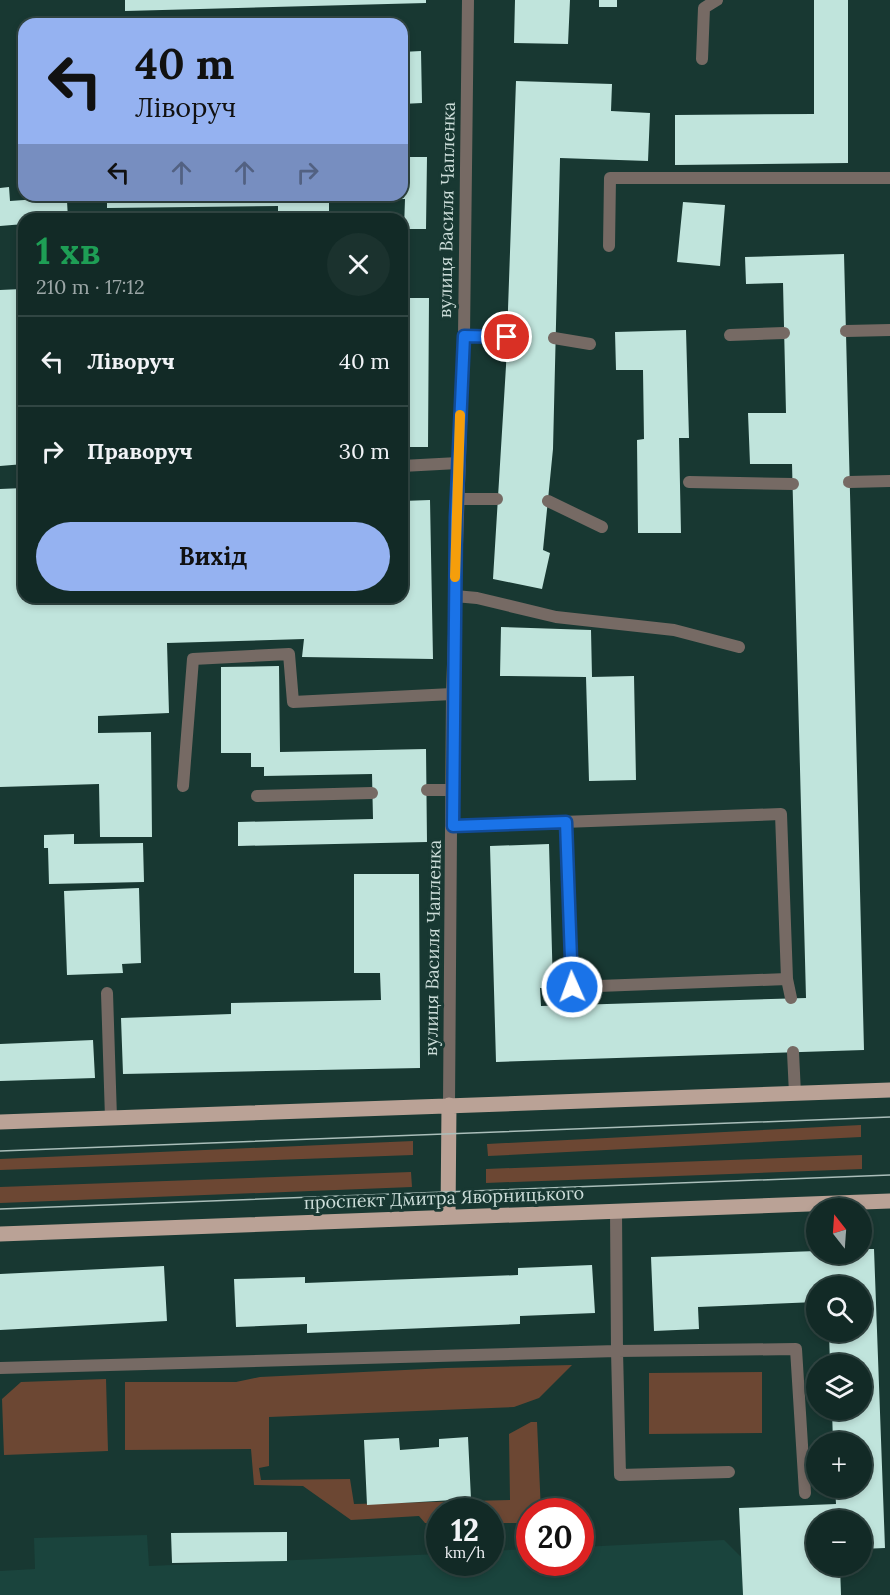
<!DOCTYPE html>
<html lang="uk">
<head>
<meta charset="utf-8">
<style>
	body { margin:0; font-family:Lora,serif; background:#1b322e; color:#f1f3f6; height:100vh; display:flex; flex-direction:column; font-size:22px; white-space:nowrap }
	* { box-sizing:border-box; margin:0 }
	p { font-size:20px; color:#9ca7a7 }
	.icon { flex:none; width:33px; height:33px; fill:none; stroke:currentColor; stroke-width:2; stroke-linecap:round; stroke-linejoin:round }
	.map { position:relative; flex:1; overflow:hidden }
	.panel { position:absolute; left:18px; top:213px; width:390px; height:390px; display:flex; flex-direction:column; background:#122a26; border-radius:18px; box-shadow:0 3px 9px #0003,0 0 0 2px #314643 }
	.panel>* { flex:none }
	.guide { position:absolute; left:18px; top:18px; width:390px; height:183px; border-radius:18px; box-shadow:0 3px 9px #0003,0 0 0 2px #314643; background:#95b2f1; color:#111; overflow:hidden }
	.needle { width:39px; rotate:343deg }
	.fabs { position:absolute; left:806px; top:1198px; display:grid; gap:12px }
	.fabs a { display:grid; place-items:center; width:66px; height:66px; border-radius:50%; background:#122a26; box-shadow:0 3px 9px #0003,0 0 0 2px #314643; font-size:30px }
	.speed { position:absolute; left:426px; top:1498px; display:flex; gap:12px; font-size:30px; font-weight:700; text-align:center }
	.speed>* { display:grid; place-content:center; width:78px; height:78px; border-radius:50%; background:#122a26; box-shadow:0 3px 9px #0003,0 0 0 2px #314643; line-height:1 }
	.speed small { font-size:15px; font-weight:400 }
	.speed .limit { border:9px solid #d22; background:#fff; color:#111 }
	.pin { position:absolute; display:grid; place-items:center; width:51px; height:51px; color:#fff; margin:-26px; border:3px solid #fff; border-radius:50%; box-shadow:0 2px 6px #0007 }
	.me { position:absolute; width:66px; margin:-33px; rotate:358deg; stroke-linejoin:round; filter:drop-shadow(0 0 4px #0008) }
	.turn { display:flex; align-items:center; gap:21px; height:126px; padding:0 18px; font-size:27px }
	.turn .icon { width:78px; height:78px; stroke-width:2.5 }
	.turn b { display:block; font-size:42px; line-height:51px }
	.lanes { display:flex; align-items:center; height:57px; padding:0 18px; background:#0003; justify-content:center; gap:30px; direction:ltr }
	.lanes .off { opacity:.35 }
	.round { display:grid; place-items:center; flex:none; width:63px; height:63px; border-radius:32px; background:#1b322e }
	.head { display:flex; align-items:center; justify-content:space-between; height:102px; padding:0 18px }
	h1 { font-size:36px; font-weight:700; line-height:45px; color:#1e9e55 }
	.button { display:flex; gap:12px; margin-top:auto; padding:12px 18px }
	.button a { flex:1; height:69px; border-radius:36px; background:#95b2f1; color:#111; font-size:24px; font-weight:700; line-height:69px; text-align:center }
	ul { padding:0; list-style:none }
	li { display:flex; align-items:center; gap:18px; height:90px; padding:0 18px; border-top:2px solid #314643 }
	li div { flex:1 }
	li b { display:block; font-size:22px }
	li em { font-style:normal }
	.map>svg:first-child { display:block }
	.built { fill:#1a443d }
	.green { fill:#6c4733 }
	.building { fill:#c0e4dc }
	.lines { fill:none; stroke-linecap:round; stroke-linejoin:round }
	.lane { stroke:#766a64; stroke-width:12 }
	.street { stroke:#766a64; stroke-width:12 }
	.primary { stroke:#baa296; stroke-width:15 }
	.tram { stroke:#aabeba; stroke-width:1.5 }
	.route-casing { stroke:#114b97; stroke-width:15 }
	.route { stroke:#1a73e8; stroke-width:10 }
	.slow { stroke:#f59e0b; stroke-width:10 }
	.labels { text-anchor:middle; stroke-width:6; stroke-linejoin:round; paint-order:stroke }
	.street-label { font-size:18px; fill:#ccddd9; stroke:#183832 }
</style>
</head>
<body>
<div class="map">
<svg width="890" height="1595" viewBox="0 0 890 1595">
	<rect width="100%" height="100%" fill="#183832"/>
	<!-- built -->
	<path class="built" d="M 147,1535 L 149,1566 L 439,1554 L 440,1563 L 490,1563 L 491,1551 L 529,1549 L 530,1563 L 580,1563 L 581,1547 L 724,1540 L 741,1557 L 743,1595 L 0,1595 L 0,1571 L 35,1569 L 34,1538 Z"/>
	<!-- green -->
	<path class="green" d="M 861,1125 L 861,1137 L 488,1156 L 487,1144 Z
		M 413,1141 L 413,1155 L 0,1170 L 0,1159 Z
		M 862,1155 L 862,1169 L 486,1183 L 486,1169 Z
		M 411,1172 L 412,1187 L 0,1203 L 0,1187 Z
		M 572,1365 L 539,1398 L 514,1407 L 269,1417 L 269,1466 L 259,1468 L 261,1480 L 350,1479 L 354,1504 L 510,1500 L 509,1434 L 531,1422 L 537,1422 L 541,1512 L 530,1512 L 529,1523 L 491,1523 L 490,1512 L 440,1512 L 439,1523 L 425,1523 L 419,1516 L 351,1520 L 303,1486 L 254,1485 L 251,1449 L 125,1450 L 125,1382 L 236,1382 L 260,1377 L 446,1368 Z
		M 762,1372 L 762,1433 L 649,1434 L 649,1373 Z
		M 106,1379 L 108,1451 L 4,1455 L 2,1399 L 21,1382 Z"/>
	<!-- building -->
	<path class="building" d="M 125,0 L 426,0 L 426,3 L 125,11 Z
		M 515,0 L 570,0 L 568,44 L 514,43 Z
		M 599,0 L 617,0 L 617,7 L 599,7 Z
		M 814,0 L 848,0 L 848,163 L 675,165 L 675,115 L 814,114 Z
		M 421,51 L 422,103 L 402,104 L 402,52 Z
		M 516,81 L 612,84 L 611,111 L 650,113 L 648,161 L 560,158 L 553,449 L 543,550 L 550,553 L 542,589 L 493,579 L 506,366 Z
		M 402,157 L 427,157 L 426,229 L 404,229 L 405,199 L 329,201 L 329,215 L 278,216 L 278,206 L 107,208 L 107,195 L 402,195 Z
		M 9,187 L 10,201 L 52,198 L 53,203 L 67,201 L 68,219 L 24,219 L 24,224 L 0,226 L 0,188 Z
		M 683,202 L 725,205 L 720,266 L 677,262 Z
		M 402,249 L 410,250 L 410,298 L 429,298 L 428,447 L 402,447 Z
		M 844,254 L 864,1050 L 496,1062 L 490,846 L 549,844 L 553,988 L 540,988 L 541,1006 L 806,998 L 792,464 L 750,464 L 748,413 L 786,413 L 783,283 L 746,284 L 745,257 Z
		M 22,289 L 24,464 L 0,466 L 0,290 Z
		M 686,330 L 689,438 L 679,438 L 681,533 L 638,533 L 637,440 L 644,439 L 643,370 L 616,370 L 615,332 Z
		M 24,488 L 24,597 L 402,597 L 402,501 L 430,500 L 433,659 L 302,657 L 304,639 L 167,643 L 169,713 L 98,716 L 98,733 L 151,732 L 152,837 L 100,837 L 99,784 L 0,787 L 0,489 Z
		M 501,627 L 591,630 L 592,677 L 634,676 L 636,780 L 589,781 L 586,677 L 500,676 Z
		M 279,666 L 280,752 L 426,749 L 427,842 L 238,846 L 238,822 L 373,819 L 372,774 L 264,776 L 264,767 L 251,767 L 251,753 L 221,753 L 221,667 Z
		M 74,834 L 74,844 L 143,843 L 144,882 L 49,884 L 48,848 L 44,848 L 44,835 Z
		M 354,874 L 419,874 L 420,1068 L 123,1074 L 121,1018 L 231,1014 L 231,1003 L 381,1000 L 380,973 L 354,973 Z
		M 139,888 L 141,963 L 122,964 L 123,973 L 67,975 L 64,891 Z
		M 93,1040 L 95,1078 L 0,1081 L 0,1044 Z
		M 861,1249 L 874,1249 L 885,1548 L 861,1549 L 861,1521 L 816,1521 L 815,1567 L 840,1566 L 841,1595 L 743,1595 L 739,1508 L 836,1504 L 835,1488 L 861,1488 L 861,1443 L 833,1443 L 832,1410 L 861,1410 L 861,1365 L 830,1365 L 829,1332 L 861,1332 L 861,1287 L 816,1287 L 816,1302 L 698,1307 L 699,1329 L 654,1331 L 651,1257 L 816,1251 L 816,1254 L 861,1254 Z
		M 592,1265 L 595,1313 L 520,1316 L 520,1324 L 307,1333 L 307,1324 L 236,1327 L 234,1279 L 305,1277 L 305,1283 L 412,1279 L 518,1275 L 518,1268 Z
		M 164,1266 L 167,1321 L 0,1330 L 0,1274 Z
		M 468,1437 L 471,1499 L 367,1505 L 364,1440 L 399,1438 L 400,1450 L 439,1447 L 439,1439 Z
		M 287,1532 L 287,1561 L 172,1563 L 171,1533 Z"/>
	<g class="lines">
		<!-- lane -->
		<path class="lane" d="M 702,59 L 704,8 L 717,0
			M 609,246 L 610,178 L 890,178
			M 846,331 L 890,330
			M 730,335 L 784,333
			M 464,336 L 507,337
			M 554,338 L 590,344
			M 402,466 L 458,463
			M 689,482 L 793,484
			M 849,482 L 890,481
			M 457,499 L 497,499
			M 548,501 L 602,527
			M 455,596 L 477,598 L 556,617 L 674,630 L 739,647
			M 183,786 L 193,659 L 289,654 L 293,702 L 452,694
			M 427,790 L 452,790
			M 257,796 L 372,793
			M 566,822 L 572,987 L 787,979
			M 453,826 L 781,814 L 787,979 L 791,998
			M 107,993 L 111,1118
			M 793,1052 L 795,1094
			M 0,1368 L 617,1351 L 616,1210
			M 729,1472 L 620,1475 L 617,1351 L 796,1349 L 805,1493"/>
		<!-- street -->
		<path class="street" d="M 449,1105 L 452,694 L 464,336 L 468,0"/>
		<!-- primary -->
		<path class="primary" d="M 0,1122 L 890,1090
			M 448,1217 L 449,1105
			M 0,1234 L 890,1201"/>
		<!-- tram -->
		<path class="tram" d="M 0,1151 L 890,1117
			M 0,1209 L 890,1175"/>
	</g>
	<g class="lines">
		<!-- route casing -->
		<g class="route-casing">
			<path id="route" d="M 507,337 L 464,336 L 456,517 L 453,826 L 566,822 L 572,987"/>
		</g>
		<!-- route -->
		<use href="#route" class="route"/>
		<!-- slow -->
		<path class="slow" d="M 455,577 L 460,415"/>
	</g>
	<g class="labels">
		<!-- street labels -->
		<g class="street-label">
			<text transform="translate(447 210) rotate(-89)" y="6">вулиця Василя Чапленка</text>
			<text transform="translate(433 948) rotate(-89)" y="6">вулиця Василя Чапленка</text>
			<text transform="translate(444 1198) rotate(-2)" y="6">проспект Дмитра Яворницького</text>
		</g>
	</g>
</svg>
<div class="fabs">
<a><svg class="needle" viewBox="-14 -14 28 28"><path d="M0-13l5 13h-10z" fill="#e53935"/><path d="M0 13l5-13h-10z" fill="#9ca7a7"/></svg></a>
<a><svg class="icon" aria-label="search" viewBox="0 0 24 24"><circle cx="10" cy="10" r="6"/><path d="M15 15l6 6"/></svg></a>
<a><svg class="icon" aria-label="layers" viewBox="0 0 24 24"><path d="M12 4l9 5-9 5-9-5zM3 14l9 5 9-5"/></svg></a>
<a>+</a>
<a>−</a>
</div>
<div class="speed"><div>12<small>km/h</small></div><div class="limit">20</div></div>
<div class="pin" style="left:507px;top:337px;background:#d93025"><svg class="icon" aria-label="arrive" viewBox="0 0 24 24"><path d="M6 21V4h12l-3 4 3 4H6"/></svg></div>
<svg class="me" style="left:572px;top:987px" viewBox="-20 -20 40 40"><circle r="17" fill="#1a73e8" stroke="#fff" stroke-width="3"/><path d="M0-11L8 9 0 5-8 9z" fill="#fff"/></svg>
<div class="guide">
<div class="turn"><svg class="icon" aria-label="left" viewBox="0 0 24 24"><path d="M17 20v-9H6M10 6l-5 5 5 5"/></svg><div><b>40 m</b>Ліворуч</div></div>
<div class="lanes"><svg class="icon" aria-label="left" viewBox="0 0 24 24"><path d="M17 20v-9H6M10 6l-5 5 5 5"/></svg><svg class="icon off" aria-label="ahead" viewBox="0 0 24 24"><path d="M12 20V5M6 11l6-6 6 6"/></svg><svg class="icon off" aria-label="ahead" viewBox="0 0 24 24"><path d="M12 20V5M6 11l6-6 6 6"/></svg><svg class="icon off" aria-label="right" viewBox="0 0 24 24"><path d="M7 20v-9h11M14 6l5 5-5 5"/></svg></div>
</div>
<section class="panel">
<div class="head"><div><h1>1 хв</h1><p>210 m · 17:12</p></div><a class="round"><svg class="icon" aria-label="close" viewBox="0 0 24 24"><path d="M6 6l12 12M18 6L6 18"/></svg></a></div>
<ul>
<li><svg class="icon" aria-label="left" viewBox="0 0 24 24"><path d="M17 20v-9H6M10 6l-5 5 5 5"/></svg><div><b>Ліворуч</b></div><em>40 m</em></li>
<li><svg class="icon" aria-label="right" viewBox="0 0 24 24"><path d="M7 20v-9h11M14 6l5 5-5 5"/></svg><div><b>Праворуч</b></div><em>30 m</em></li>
</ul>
<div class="button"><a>Вихід</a></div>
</section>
</div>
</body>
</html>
